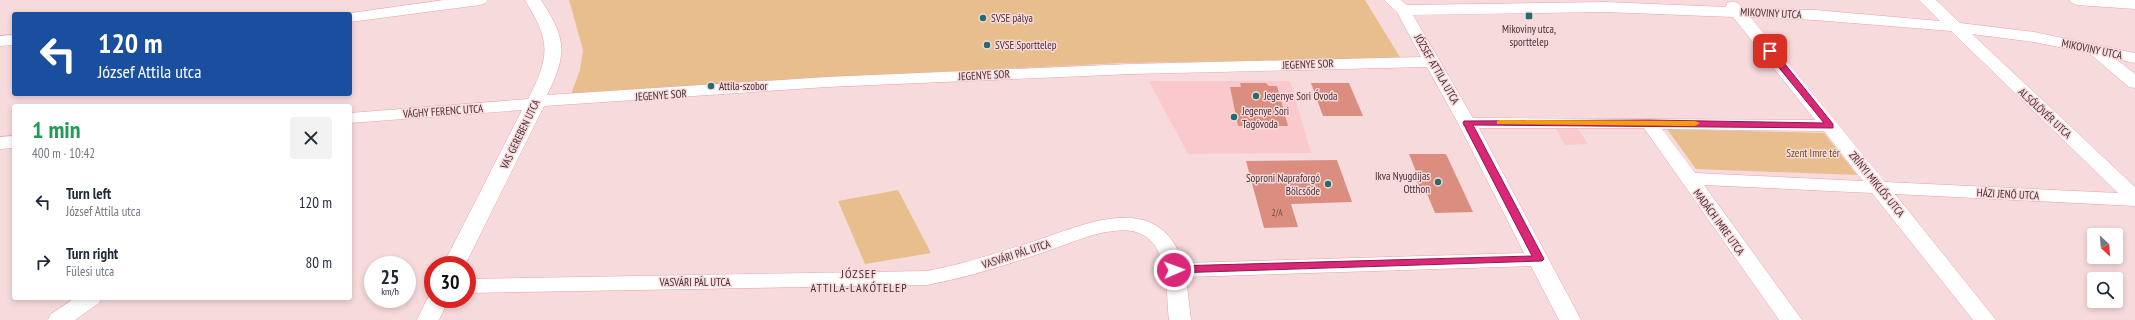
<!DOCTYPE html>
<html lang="en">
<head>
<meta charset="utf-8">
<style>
	body { margin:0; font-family:"PT Sans Narrow",sans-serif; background:#f2f2f3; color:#1f2937; height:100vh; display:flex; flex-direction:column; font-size:15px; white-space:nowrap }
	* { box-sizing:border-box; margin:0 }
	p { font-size:13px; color:#747a83 }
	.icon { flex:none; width:22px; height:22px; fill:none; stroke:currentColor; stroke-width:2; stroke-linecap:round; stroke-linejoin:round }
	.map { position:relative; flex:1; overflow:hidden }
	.sheet { position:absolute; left:12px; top:104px; width:340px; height:196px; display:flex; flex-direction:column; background:#fff; border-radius:4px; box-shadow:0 2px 6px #0003 }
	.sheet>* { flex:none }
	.guide { position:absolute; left:12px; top:12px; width:340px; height:84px; border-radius:4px; box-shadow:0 2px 6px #0003; background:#1a4fa0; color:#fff; overflow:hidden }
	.needle { width:26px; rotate:154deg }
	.buttons { position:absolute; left:2087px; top:228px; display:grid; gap:8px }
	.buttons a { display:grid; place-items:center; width:36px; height:36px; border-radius:4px; background:#fff; box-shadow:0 2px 6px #0003; font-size:20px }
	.speed { position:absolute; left:364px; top:256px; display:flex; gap:8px; font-size:20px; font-weight:700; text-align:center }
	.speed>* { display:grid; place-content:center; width:52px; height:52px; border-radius:50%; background:#fff; box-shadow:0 2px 6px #0003; line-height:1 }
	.speed small { font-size:10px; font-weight:400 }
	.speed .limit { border:6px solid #d22; background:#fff; color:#111 }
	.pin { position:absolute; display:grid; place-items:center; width:34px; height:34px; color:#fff; margin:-17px; border-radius:8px; box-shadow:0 2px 6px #0006 }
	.me { position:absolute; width:44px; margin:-22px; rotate:88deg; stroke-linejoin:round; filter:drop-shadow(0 0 3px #0008) }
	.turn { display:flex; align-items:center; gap:14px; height:84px; padding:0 20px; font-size:18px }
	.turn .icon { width:52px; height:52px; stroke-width:2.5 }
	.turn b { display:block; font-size:28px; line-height:34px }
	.round { display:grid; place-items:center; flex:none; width:42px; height:42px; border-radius:4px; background:#f2f2f3 }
	.overview { display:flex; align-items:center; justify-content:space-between; height:68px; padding:0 20px }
	h1 { font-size:24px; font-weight:600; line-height:30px; color:#1e9e55 }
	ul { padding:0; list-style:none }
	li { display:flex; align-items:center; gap:12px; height:60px; padding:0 20px }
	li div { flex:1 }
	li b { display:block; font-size:15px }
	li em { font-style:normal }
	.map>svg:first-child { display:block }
	.built { fill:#f9c9ce }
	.green { fill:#e8be8c }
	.building { fill:#db8e7f }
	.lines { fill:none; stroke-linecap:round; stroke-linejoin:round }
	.street-casing { stroke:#e7a3ab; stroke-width:1 }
	.street { fill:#fff; fill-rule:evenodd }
	.route { fill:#db2777; stroke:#8e194d }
	.slow { fill:#f59e0b }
	.poi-dot { fill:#236e6c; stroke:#f7dadc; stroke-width:1.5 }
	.labels { text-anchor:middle; stroke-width:3; stroke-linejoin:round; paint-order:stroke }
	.number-label { font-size:9px; fill:#6e4745 }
	.street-label { font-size:11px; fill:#4a2f32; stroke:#f7dadc }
	.poi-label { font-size:11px; fill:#4a2f32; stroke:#f7dadc; text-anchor:start }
	.park-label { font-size:11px; fill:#6f4d1f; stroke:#f7dadc }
	.neighbourhood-label { font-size:12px; letter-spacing:1px; fill:#4a2f32; stroke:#f7dadc }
</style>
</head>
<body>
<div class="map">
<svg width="2135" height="320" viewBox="0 0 2135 320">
	<rect width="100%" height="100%" fill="#f7dadc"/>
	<!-- built -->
	<path class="built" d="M 1149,81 L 1290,81 L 1311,153 L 1188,154 Z
		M 1556,129 L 1578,129 L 1588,144 L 1565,145 Z"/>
	<!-- green -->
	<path class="green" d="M 569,0 L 1365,0 L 1401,59 L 1123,63 L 834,77 L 570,97 L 580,70 L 583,50 Z
		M 1667,129 L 1824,133 L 1857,175 L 1696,169 Z
		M 898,190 L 931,253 L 865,264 L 838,201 Z"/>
	<!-- building -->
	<path class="building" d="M 1240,83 L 1266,83 L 1269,86 L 1277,86 L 1288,126 L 1238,126 L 1230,87 L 1241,87 Z
		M 1311,83 L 1349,83 L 1363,116 L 1323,116 Z
		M 1409,154 L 1446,154 L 1473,212 L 1435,213 L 1425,189 L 1420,189 L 1414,174 L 1417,174 Z
		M 1337,160 L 1352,202 L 1291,204 L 1298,227 L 1264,228 L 1246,161 Z"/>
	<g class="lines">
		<!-- street casing -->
		<g class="street-casing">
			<path id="street" d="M 444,0 L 488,0 L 485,3 L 480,5 L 350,22 L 350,14 L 344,14 Z
				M 525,0 L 541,0 C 566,38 568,53 547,95 L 827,77 L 1131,64 L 1421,57 L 1397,12 L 1384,0 L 1401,0 L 1407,5 L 1605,2 L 1726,7 L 1727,3 C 1735,1 1738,2 1742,8 L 1815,10 L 1940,21 L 1919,0 L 1936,0 L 1960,23 L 2034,32 L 2135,53 L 2135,63 L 2116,59 L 2135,74 L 2135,88 L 2129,87 L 2089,53 L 2034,42 L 1972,34 L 2135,187 L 2135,206 L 1895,194 L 1996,320 L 1973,320 L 1872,193 L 1704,185 L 1802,320 L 1779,320 L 1644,128 L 1479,128 L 1581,320 L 1559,320 L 1531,266 L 1186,277 L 1191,320 L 1169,320 C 1166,296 1169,259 1151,241 C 1141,231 1128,229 1114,231 C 1092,233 1071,243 1050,250 C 1010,264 969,277 927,285 L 467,293 L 467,279 L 927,271 C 964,264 1000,252 1035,241 C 1086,224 1159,189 1183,263 L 1524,253 L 1458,123 L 1427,67 L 1131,74 L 827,87 L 544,106 L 465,265 L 443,265 L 522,110 L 350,123 L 350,113 L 528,99 C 550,56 551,42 525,0 ZM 1605,12 L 1733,17 L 1815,120 L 1473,118 L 1413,15 ZM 1750,17 L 1815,20 L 1951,31 L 2118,193 L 1885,182 ZM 1662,129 L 1824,131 L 1863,181 L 1695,173 Z
				M 2069,0 L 2135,0 L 2135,9 L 2077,5 L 2072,3 Z
				M 14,35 L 14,45 L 0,46 L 0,36 Z
				M 14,136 L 14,148 L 0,149 L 0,137 Z
				M 433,293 L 433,299 L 449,299 L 439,320 L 417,320 L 427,299 Z
				M 75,298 L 102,298 L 99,303 L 75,320 L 48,320 L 51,314 Z"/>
		</g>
		<!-- street -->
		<use href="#street" class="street"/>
	</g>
	<!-- route -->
	<path class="route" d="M 1767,49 L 1773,49 L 1833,124 L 1833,128 L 1473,125 L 1544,259 L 1542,261 L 1174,273 L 1169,270 L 1174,266 L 1532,256 L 1463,123 L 1464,121 L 1649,120 L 1824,123 L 1767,53 Z"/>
	<!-- slow -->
	<path class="slow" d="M 1500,120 L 1695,121 L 1700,123 L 1695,126 L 1497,124 L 1497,121 Z"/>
	<!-- markers -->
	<g class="poi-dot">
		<rect x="1525" y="12" width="8" height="8" rx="2"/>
		<circle cx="983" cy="18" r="4"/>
		<circle cx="987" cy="45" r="4"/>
		<circle cx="711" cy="86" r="4"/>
		<circle cx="1256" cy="96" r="4"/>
		<circle cx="1234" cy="117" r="4"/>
		<circle cx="1438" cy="182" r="4"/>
		<circle cx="1328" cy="184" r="4"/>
	</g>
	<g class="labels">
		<!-- number labels -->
		<g class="number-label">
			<text x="1277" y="216">2/A</text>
		</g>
		<!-- street labels -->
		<g class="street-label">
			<text transform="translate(1771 13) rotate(3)" y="4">MIKOVINY UTCA</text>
			<text transform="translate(2092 49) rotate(12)" y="4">MIKOVINY UTCA</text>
			<text transform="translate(1308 64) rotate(-2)" y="4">JEGENYE SOR</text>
			<text transform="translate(1437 69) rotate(60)" y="4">JÓZSEF ATTILA UTCA</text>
			<text transform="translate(984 75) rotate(-3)" y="4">JEGENYE SOR</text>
			<text transform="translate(661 95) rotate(-4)" y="4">JEGENYE SOR</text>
			<text transform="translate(443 111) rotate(-4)" y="4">VÁGHY FERENC UTCA</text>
			<text transform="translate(2045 113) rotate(43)" y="4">ALSÓLÖVÉR UTCA</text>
			<text transform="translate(520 134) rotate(-64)" y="4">VAS GEREBEN UTCA</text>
			<text transform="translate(1877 184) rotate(51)" y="4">ZRÍNYI MIKLÓS UTCA</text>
			<text transform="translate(2008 194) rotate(3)" y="4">HÁZI JENŐ UTCA</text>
			<text transform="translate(1719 222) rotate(54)" y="4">MADÁCH IMRE UTCA</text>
			<text transform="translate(1016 254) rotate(-18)" y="4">VASVÁRI PÁL UTCA</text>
			<text x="695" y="286">VASVÁRI PÁL UTCA</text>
		</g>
		<!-- poi labels -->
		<g class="poi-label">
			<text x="991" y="22">SVSE pálya</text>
			<text x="1529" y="33" text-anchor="middle">Mikoviny utca,<tspan x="1529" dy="13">sporttelep</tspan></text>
			<text x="995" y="49">SVSE Sporttelep</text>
			<text x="719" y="90">Attila-szobor</text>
			<text x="1264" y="100">Jegenye Sori Óvoda</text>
			<text x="1242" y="115">Jegenye Sori<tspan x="1242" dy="13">Tagóvoda</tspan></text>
			<text x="1430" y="180" text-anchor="end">Ikva Nyugdíjas<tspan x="1430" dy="13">Otthon</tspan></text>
			<text x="1320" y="182" text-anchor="end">Soproni Napraforgó<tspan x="1320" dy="13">Bölcsőde</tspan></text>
		</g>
		<!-- park labels -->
		<g class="park-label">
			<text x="1813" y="157">Szent Imre tér</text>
		</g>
		<!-- neighbourhood labels -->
		<g class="neighbourhood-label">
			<text x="859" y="278">JÓZSEF<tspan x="859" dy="14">ATTILA-LAKÓTELEP</tspan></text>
		</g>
	</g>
</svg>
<div class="buttons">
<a><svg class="needle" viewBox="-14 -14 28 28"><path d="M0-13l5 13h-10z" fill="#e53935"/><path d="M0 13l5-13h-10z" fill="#747a83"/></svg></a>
<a><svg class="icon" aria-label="search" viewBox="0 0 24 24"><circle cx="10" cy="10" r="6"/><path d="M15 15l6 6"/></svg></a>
</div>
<div class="speed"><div>25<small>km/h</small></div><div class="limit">30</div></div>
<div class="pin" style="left:1770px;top:51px;background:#d93025"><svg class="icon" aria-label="arrive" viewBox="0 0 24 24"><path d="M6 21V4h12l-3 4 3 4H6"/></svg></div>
<svg class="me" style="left:1174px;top:270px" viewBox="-20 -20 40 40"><circle r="17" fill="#db2777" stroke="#fff" stroke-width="3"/><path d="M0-11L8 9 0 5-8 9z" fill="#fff"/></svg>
<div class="guide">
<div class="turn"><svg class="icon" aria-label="left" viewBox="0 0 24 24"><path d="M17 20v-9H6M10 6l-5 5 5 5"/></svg><div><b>120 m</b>József Attila utca</div></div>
</div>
<section class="sheet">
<div class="overview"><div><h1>1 min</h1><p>400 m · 10:42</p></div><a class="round"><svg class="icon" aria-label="close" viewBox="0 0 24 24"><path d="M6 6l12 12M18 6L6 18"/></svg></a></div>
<ul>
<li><svg class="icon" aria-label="left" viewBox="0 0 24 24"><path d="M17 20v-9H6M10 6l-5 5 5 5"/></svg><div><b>Turn left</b><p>József Attila utca</p></div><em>120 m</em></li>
<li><svg class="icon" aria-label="right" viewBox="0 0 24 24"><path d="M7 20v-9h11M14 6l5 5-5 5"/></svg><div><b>Turn right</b><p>Fülesi utca</p></div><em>80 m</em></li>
</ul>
</section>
</div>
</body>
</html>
